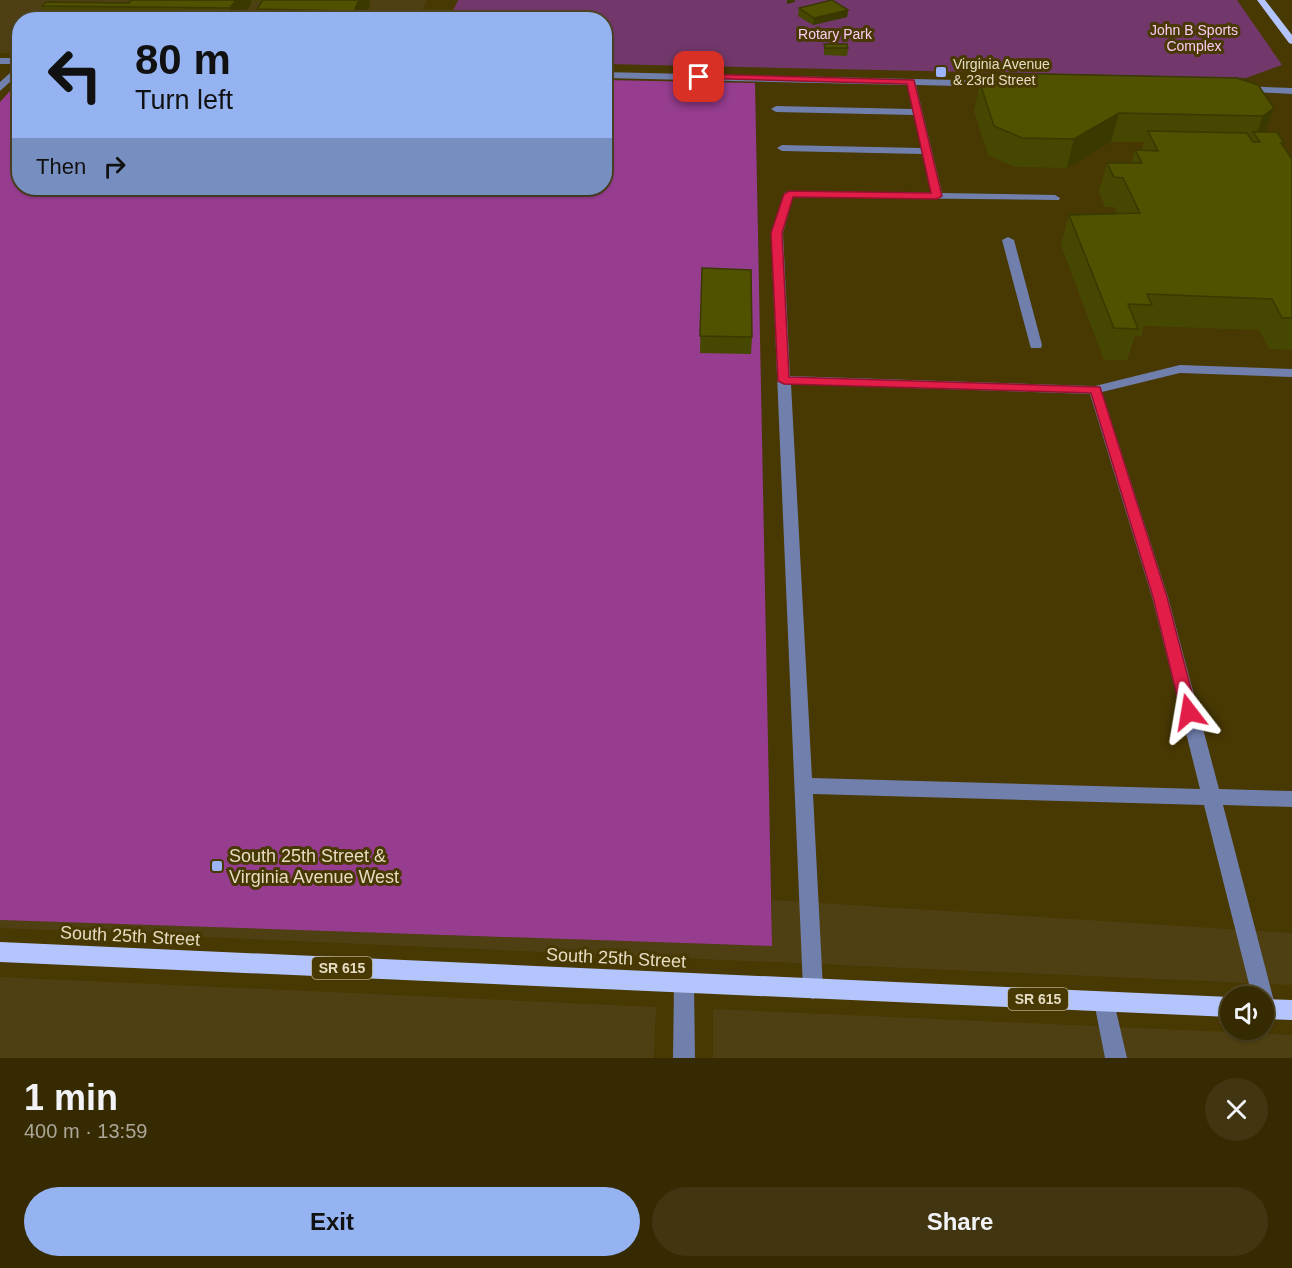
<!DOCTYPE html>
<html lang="en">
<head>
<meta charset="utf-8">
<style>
	body { margin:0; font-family:Arial,sans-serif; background:#413611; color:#f1f3f6; height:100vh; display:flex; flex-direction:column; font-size:22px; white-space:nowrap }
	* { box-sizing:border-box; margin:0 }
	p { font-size:20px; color:#aaa799 }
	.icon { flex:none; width:33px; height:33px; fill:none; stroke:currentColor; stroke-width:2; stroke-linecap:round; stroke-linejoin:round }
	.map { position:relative; height:1058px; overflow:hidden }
	.side { display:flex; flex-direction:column; background:#362a02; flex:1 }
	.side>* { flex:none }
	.top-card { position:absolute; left:12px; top:12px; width:600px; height:183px; border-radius:24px; box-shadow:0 2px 4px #0004,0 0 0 2px #504624; background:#95b2f1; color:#111; overflow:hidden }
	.buttons { position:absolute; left:1220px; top:986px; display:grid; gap:12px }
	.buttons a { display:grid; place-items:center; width:54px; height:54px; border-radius:50%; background:#362a02; box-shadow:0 2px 4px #0004,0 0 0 2px #504624; font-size:30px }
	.pin { position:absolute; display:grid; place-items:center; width:51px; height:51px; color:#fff; margin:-26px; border-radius:12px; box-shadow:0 3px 9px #0006 }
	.me { position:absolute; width:66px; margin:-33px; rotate:346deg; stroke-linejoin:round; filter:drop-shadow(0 0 4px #0008) }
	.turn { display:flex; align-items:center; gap:21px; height:126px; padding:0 24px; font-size:27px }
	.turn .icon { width:78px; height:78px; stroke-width:2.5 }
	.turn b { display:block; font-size:42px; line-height:51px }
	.then { display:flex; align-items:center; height:57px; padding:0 24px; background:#0003; gap:12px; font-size:22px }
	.round { display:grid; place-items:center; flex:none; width:63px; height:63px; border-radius:32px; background:#413611 }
	.summary { display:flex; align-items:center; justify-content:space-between; height:102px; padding:0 24px }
	h1 { font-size:36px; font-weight:800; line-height:45px }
	.button { display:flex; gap:12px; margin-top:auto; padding:12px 24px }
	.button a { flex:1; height:69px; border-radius:36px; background:#95b2f1; color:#111; font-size:24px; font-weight:800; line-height:69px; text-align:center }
	.button a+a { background:#413611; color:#f1f3f6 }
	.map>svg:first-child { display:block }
	.built { fill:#4e4013 }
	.green { fill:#72386c }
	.forest { fill:#963d8f }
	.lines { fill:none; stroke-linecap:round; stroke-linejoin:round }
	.minor { fill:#717fac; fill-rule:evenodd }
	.major { fill:#b3c5fc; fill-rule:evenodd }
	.wall { fill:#464700 }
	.shaded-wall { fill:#393900 }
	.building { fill:#515200; stroke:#393900; stroke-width:1.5 }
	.route { fill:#e11d48; stroke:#92132f; stroke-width:1.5 }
	.poi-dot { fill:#9db4fd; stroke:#483802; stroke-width:2 }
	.labels { text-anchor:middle; stroke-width:6; stroke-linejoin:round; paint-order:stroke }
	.far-park-label { font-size:14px; fill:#fbccf5; stroke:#483802 }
	.far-poi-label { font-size:14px; fill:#e5dcc3; stroke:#483802; text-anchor:start }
	.shield { fill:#483802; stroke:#b6ab89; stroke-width:1.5 }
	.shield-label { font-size:14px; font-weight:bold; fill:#e5dcc3 }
	.near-poi-label { font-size:18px; fill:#e5dcc3; stroke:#483802; text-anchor:start }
	.near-street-label { font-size:18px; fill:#e5dcc3; stroke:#483802 }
</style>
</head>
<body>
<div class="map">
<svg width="1292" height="1058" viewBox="0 0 1292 1058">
	<rect width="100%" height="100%" fill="#483802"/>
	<!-- built -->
	<path class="built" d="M 0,0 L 427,0 L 418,20 L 20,20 L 19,53 L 0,53 Z
		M 772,900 L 1292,933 L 1292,985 L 0,928 L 0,920 L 772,946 Z
		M 0,977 L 656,1007 L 654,1058 L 0,1058 Z
		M 713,1009 L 1292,1035 L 1292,1058 L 713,1058 Z"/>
	<!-- green -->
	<path class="green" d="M 458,0 L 1237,0 L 1282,65 L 1246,78 L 605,64 L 604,20 L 449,20 Z"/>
	<!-- forest -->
	<path class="forest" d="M 605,80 L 755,83 L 772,946 L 0,920 L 0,102 L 19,81 L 20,188 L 604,188 Z"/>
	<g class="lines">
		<!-- minor -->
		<path class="minor" d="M 0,58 L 20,58 L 20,64 L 0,64 Z
			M 20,64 L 20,73 L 0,91 L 0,82 Z
			M 604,72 L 1000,81 L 1005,84 L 1000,87 L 916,85 L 942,193 L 1055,195 L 1060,198 L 1059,200 L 793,197 L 783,233 L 790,376 L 1095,386 L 1180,365 L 1292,369 L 1292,377 L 1180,373 L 1102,392 L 1168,597 L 1219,789 L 1292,791 L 1292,807 L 1223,805 L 1276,1009 L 1273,1016 L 1263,1018 L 1263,996 L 1252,996 L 1204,805 L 813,794 L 823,989 L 820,996 L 813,999 L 806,996 L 803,989 L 771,233 L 785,192 L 931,193 L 922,154 L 782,151 L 777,148 L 782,145 L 921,148 L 914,115 L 776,112 L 771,109 L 776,106 L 912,109 L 907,85 L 604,78 ZM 791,384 L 1090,394 L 1152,597 L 1200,789 L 812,778 Z
			M 1240,86 L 1292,88 L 1292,94 L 1237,91 L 1237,87 Z
			M 1008,237 L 1014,240 L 1042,345 L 1041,348 L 1031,348 L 1030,345 L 1002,240 Z
			M 684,974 L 691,977 L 694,984 L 695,1058 L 673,1058 L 674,984 L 677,977 Z
			M 1104,992 L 1111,995 L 1114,1002 L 1127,1058 L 1105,1058 L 1094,1002 L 1097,995 Z"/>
		<!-- major -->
		<path class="major" d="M 1257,0 L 1265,0 L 1292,35 L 1292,44 L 1289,43 Z
			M 0,942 L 1230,997 L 1230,1017 L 0,962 Z
			M 1263,999 L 1292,1000 L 1292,1020 L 1263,1019 Z"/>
	</g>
	<!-- wall -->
	<path class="wall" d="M 131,0 L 369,0 L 370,6 L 363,20 L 260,20 L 257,9 L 263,1 L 251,1 L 251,4 L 241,20 L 47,20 L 42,6 L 129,3 Z
		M 799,8 L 848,10 L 847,17 L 813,25 L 798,16 Z
		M 824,44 L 848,48 L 847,56 L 824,55 Z
		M 980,83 L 1274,108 L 1264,132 L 1284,143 L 1283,146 L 1292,159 L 1292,350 L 1269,349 L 1259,330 L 1144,326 L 1141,336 L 1135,336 L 1127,360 L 1104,360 L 1061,245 L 1069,215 L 1117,214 L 1114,207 L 1105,207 L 1099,192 L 1107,163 L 1131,163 L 1135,150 L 1142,150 L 1144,142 L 1111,142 L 1067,168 L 1015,167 L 988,155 L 974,111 Z
		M 702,268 L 752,337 L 751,354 L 700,353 Z"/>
	<!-- shaded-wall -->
	<path class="shaded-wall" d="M 236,0 L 251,0 L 251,4 L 241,20 L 233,20 L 230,8 Z
		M 359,0 L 369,0 L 370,6 L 363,20 L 355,20 L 354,11 Z
		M 787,0 L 795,0 L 795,2 L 787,4 Z
		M 848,10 L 847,17 L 813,25 L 814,18 Z
		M 1274,108 L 1263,137 L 1256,135 L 1263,116 Z
		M 1119,113 L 1111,142 L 1067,168 L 1074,139 Z"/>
	<!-- building -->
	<path class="building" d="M 131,0 L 236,0 L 230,8 L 42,6 L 46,2 L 129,3 Z
		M 263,0 L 359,0 L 354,11 L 257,9 Z
		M 832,0 L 848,10 L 814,18 L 799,8 Z
		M 824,44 L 847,44 L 848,48 L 825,48 Z
		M 997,73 L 1237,78 L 1258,85 L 1274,108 L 1263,116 L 1119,113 L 1074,139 L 1022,138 L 994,126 L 980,83 Z
		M 1148,131 L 1247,133 L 1253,142 L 1260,142 L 1253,132 L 1277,132 L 1284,143 L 1281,143 L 1292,159 L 1292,318 L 1282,318 L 1272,299 L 1147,294 L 1152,305 L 1128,304 L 1138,329 L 1114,328 L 1069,215 L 1140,213 L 1123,178 L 1114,177 L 1107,163 L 1142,163 L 1135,150 L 1158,151 Z
		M 702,268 L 751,270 L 752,337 L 700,336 Z"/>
	<!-- route -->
	<path class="route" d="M 699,74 L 914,80 L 942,196 L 937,199 L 793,197 L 782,233 L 789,377 L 1100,387 L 1167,597 L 1197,712 L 1195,716 L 1189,718 L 1184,716 L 1181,712 L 1153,597 L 1091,393 L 784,384 L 778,381 L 771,233 L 784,194 L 789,191 L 931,193 L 907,84 L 696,78 L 696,75 Z"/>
	<!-- markers -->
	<g class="poi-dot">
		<rect x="935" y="66" width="12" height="12" rx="3"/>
		<rect x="211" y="860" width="12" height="12" rx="3"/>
	</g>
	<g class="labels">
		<!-- far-park labels -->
		<g class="far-park-label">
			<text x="1194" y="35">John B Sports<tspan x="1194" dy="16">Complex</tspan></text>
			<text x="835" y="39">Rotary Park</text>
		</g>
		<!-- far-poi labels -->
		<g class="far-poi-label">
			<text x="953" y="69">Virginia Avenue<tspan x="953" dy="16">&amp; 23rd Street</tspan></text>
		</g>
		<!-- shield labels -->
		<g class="shield">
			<rect x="312" y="957" width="60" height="22" rx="4.5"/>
			<rect x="1008" y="988" width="60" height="22" rx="4.5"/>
		</g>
		<g class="shield-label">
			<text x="342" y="973">SR 615</text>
			<text x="1038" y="1004">SR 615</text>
		</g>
		<!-- near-poi labels -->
		<g class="near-poi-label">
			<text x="229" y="862">South 25th Street &amp;<tspan x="229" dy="21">Virginia Avenue West</tspan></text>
		</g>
		<!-- near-street labels -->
		<g class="near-street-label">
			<text transform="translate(130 936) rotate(3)" y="6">South 25th Street</text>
			<text transform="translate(616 958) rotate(3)" y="6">South 25th Street</text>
		</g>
	</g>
</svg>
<div class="buttons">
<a><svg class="icon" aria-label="sound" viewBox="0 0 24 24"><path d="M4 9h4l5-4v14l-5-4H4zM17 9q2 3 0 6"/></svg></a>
</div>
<div class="pin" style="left:699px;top:77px;background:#d93025"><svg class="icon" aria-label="arrive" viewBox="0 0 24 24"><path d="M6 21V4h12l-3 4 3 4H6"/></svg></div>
<svg class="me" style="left:1189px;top:712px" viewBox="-20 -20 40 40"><path d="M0-17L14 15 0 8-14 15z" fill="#e11d48" stroke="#fff" stroke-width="4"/></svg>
<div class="top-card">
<div class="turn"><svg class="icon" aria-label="left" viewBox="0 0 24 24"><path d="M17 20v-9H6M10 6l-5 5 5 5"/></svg><div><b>80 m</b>Turn left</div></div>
<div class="then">Then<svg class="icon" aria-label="right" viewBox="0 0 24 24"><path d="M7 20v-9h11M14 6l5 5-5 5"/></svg></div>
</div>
</div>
<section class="side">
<div class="summary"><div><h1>1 min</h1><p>400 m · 13:59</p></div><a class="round"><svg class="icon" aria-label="close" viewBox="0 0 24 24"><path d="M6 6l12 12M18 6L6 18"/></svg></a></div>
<div class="button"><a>Exit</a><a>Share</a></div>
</section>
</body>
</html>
